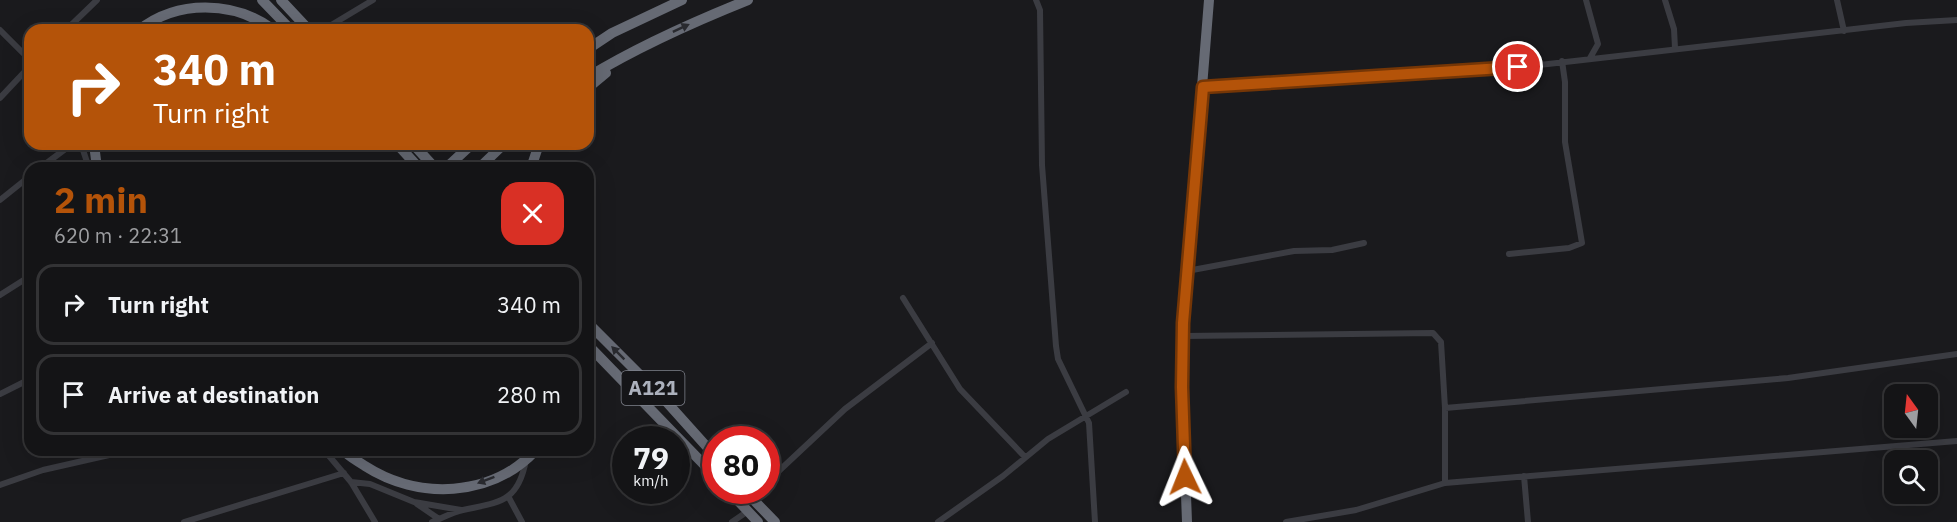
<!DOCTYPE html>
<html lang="en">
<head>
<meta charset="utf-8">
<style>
	body { margin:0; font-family:"IBM Plex Sans",sans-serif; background:#1d1d1f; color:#f1f3f6; height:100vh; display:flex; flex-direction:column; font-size:22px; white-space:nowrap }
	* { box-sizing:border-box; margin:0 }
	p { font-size:20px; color:#9d9ea1 }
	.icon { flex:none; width:33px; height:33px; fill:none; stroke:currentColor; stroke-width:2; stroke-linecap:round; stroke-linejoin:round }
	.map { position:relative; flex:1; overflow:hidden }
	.panel { position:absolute; left:24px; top:162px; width:570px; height:294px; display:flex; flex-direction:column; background:#141416; border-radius:18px; box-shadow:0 6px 24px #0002,0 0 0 2px #333335 }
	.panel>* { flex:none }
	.banner { position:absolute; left:24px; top:24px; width:570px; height:126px; border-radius:18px; box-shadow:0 6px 24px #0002,0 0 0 2px #333335; background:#b45309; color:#fff; overflow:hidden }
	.needle { width:39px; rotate:345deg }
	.controls { position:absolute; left:1884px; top:384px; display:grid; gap:12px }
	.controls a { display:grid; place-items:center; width:54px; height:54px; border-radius:12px; background:#141416; box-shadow:0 6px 24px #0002,0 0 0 2px #333335; font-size:30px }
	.speed { position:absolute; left:612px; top:426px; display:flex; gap:12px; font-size:30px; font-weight:700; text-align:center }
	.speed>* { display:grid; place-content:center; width:78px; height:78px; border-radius:50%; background:#141416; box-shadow:0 6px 24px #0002,0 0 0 2px #333335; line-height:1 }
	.speed small { font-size:15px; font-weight:400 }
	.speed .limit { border:9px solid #d22; background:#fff; color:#111 }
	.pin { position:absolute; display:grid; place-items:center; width:51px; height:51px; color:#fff; margin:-26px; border:3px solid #fff; border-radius:50%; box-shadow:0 2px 6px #0007 }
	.me { position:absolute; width:66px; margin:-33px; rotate:358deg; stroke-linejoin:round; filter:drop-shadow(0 0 4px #0008) }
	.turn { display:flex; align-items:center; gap:21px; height:126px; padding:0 30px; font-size:27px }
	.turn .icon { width:78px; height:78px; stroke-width:2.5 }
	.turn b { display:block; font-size:42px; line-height:51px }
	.round { display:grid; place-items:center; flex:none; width:63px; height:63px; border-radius:18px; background:#1d1d1f }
	.overview { display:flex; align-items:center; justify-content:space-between; height:102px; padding:0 30px }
	h1 { font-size:36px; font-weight:700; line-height:45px; color:#b45309 }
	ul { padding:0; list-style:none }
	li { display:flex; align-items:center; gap:18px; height:81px; margin:0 12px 9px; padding:0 18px; border:3px solid #333335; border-radius:18px }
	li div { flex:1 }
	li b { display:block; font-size:22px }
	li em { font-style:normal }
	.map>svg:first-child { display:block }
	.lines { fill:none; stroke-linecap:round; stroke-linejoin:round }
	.street { stroke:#3b3c42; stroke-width:6 }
	.highway { stroke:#666a74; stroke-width:10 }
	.oneway { fill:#292a2f }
	.route-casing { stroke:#753606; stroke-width:15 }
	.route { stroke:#b45309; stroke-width:10 }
	.labels { text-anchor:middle; stroke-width:6; stroke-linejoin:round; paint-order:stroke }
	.shield { fill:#151518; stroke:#7f828c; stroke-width:1.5 }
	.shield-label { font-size:20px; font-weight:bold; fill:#acb1bd }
</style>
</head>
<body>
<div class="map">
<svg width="1957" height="522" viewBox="0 0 1957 522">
	<rect width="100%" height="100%" fill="#1a1a1d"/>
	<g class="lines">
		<!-- street -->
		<path class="street" d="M 1036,0 L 1040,10 L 1042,165 L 1056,346 L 1058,359 L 1089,423 L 1095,522
			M 1586,0 L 1598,44 L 1590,58
			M 1665,0 L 1674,29 L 1675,48
			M 1837,0 L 1844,31
			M 0,30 L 30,60
			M 66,30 L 97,0
			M 323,30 L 373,0
			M 1203,87 L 1496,70 L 1906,23 L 1957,20
			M 0,98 L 30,66
			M 81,144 L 89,168
			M 40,168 L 72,144
			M 0,200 L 30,176
			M 1509,254 L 1569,248 L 1582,243 L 1565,142 L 1565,82 L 1562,61
			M 1187,271 L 1294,251 L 1332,250 L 1364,243
			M 0,295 L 30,276
			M 903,298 L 960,389 L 1025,457
			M 1183,336 L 1433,333 L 1441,342 L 1445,408 L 1445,483
			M 0,394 L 30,379
			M 1445,408 L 1788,378 L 1957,354
			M 324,450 L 351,482 L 375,522
			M 1524,476 L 1528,522
			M 351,482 L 370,484 L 414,502 L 461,510
			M 766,483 L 845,409 L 932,343
			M 0,485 L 43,470 L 131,450
			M 508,496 L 522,522
			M 417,504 L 439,519
			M 184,522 L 344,473
			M 432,522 C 442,518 453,512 463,510 C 499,502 518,503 526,460
			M 732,522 L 748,511
			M 938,522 L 1003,476 L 1048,439 L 1126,392
			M 1286,522 L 1356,510 L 1445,483 L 1957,441"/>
		<!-- highway -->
		<path class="highway" d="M 262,0 L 291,30
			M 281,0 L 309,30
			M 139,30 C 177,0 233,0 274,30
			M 588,49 L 612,33 L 682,0
			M 588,77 C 639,46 693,22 748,0
			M 588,88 L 606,73
			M 94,144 L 97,168
			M 397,144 L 419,168
			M 413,144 L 435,168
			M 446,168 L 472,144
			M 479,168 L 504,144
			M 531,168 L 539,144
			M 588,323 L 663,398 L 716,457
			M 588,345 L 716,477
			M 343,450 C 349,457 358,461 365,466 C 418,500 491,498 536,450
			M 728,490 L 758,522
			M 744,490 L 775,522
			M 1187,522 L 1182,387 L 1183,323 L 1209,0"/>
	</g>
	<!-- one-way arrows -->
	<defs><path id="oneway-solid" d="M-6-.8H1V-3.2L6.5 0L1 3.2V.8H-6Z" transform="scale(1.5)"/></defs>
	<g class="oneway">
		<use href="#oneway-solid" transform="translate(681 28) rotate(-25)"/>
		<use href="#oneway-solid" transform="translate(618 353) rotate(-135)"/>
		<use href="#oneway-solid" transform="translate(486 480) rotate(159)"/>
	</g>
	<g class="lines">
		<!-- route casing -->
		<g class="route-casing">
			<path id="route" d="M 1185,477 L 1182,387 L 1183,323 L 1203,87 L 1518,67"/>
		</g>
		<!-- route -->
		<use href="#route" class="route"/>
	</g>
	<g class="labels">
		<!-- shield labels -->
		<rect class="shield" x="621.5" y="371" width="63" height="34" rx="4.5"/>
		<g class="shield-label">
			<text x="653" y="395">A121</text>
		</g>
	</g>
</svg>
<div class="controls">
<a><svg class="needle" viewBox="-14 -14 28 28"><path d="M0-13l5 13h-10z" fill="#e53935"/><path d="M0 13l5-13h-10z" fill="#9d9ea1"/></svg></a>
<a><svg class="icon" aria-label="search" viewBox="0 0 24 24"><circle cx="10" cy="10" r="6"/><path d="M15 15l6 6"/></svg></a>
</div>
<div class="speed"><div>79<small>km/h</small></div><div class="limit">80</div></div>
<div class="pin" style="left:1518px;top:67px;background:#d93025"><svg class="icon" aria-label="arrive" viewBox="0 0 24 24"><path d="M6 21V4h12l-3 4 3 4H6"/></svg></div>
<svg class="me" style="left:1185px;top:477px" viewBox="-20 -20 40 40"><path d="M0-17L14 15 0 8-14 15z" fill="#b45309" stroke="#fff" stroke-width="4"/></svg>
<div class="banner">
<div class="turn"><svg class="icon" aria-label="right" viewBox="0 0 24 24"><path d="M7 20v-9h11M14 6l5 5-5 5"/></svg><div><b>340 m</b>Turn right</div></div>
</div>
<section class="panel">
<div class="overview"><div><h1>2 min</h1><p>620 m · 22:31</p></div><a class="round" style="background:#d93025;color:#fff"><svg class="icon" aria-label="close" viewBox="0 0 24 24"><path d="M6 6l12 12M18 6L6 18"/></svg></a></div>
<ul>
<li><svg class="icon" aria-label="right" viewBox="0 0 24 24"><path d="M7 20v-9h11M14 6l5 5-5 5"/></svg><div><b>Turn right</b></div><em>340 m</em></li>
<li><svg class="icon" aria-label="arrive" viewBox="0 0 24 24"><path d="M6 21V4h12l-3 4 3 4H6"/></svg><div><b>Arrive at destination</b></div><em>280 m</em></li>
</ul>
</section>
</div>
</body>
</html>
